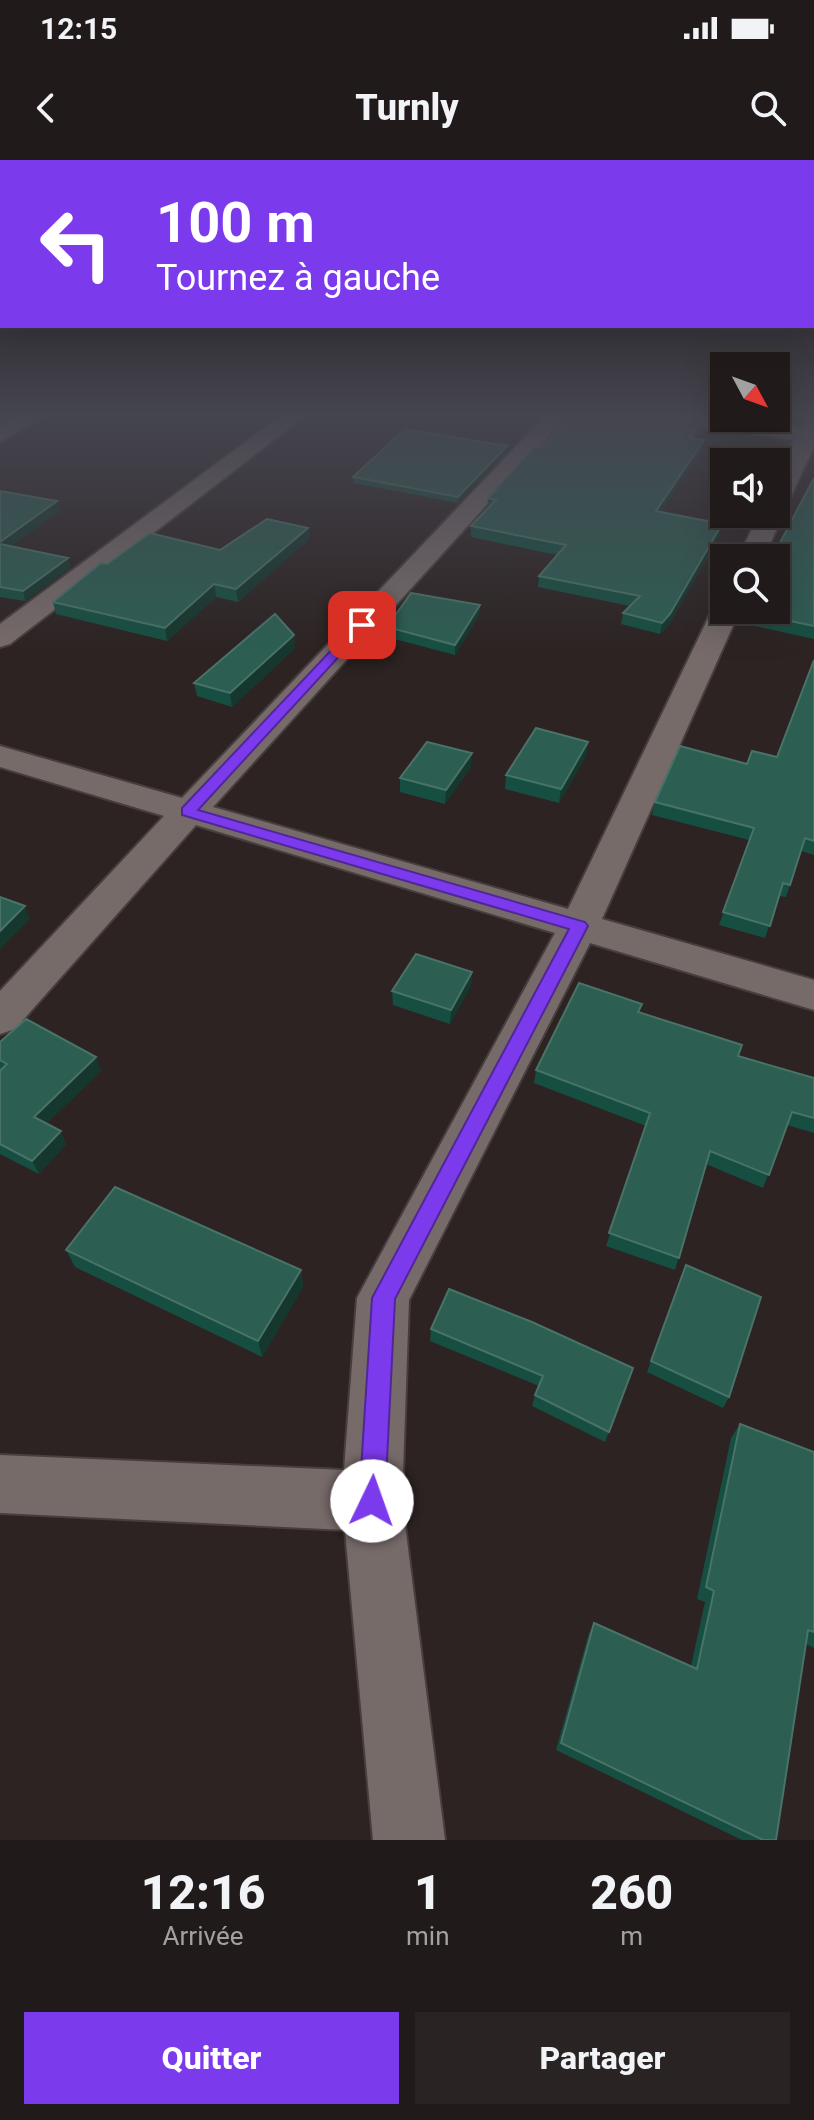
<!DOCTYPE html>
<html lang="fr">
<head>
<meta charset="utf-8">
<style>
	body { margin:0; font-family:Roboto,sans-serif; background:#292323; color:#f1f3f6; height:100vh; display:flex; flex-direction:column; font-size:30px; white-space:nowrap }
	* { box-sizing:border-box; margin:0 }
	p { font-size:26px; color:#a2a1a2 }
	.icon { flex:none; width:44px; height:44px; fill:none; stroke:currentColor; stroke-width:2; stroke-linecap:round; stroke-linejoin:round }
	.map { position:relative; height:1680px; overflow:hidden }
	.panel { display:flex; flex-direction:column; background:#211a1a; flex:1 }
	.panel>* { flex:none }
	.top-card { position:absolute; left:0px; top:0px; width:814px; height:168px; box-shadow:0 8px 32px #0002,0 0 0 2px #3e3839; background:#7c3aed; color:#fff; overflow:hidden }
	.needle { width:52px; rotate:131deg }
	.fabs { position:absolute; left:710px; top:192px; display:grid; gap:16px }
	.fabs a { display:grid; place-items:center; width:80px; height:80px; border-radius:0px; background:#211a1a; box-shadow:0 8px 32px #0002,0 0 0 2px #3e3839; font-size:40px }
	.pin { position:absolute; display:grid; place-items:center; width:68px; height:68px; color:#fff; margin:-34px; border-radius:16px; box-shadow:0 4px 12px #0006 }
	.me { position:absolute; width:88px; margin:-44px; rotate:3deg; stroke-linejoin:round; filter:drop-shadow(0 0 6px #0008) }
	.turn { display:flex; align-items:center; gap:28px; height:168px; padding:0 24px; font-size:36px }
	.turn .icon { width:104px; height:104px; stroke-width:2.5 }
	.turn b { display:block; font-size:56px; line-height:68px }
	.eta { display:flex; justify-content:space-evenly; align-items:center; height:136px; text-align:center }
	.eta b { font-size:48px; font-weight:800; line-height:56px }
	.cta { display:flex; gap:16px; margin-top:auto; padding:16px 24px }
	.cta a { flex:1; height:92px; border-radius:0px; background:#7c3aed; color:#fff; font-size:32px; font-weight:800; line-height:92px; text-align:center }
	.cta a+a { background:#292323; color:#f1f3f6 }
	.status { display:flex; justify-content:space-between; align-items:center; height:56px; padding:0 40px; background:#211a1a; direction:ltr }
	.status svg { height:22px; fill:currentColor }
	header { display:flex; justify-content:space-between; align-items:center; height:104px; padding:0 24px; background:#211a1a; font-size:36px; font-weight:800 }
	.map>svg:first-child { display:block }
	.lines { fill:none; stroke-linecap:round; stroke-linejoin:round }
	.street-casing { stroke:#473e3e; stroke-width:4 }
	.street { fill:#776b6a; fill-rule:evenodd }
	.wall { fill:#164f41 }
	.shaded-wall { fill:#15372d }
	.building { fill:#2c5e52; stroke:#497268; stroke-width:2 }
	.route { fill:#7c3aed; stroke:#51269a; stroke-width:2 }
</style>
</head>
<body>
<div class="status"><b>12:15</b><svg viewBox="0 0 49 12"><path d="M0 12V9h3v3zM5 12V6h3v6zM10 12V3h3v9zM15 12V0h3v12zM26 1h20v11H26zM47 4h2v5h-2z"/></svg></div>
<header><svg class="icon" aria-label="back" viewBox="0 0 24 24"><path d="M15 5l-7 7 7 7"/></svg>Turnly<svg class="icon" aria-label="search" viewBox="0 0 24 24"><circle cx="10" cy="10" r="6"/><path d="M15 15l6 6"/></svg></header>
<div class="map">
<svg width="814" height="1680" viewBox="0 0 814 1680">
	<rect width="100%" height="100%" fill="#2c2322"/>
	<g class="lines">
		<!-- street casing -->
		<g class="street-casing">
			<path id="street" d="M 19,255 L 46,255 L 0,282 L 0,266 Z
				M 282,255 L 306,255 L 10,484 L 0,487 L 0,464 Z
				M 546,255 L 568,255 L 213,647 L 568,749 L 712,450 L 716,444 L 724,442 L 724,450 L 740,450 L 602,759 L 814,820 L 814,850 L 590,783 L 409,1140 L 402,1341 L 445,1680 L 373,1680 L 345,1370 L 0,1353 L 0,1295 L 344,1310 L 357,1138 L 555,773 L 196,665 L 15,869 L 0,874 L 0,831 L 164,656 L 0,607 L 0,586 L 182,638 Z
				M 662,255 L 719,255 L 801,267 L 806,257 L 814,255 L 814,286 L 788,343 L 780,349 L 783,354 L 764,398 L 738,398 L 759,354 L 776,354 L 776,318 L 794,280 L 672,261 Z"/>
		</g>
		<!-- street -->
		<use href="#street" class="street"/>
	</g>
	<!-- wall -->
	<path class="wall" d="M 703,259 L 701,269 L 694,279 L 704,280 L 702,290 L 661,352 L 720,375 L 668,466 L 660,474 L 621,464 L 623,453 L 630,446 L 538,427 L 539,416 L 557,395 L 471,377 L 471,366 L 487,349 L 488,338 L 554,275 Z
		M 506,293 L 458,343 L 353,323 L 353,317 Z
		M 814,318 L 814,479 L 741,463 L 745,450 Z
		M 0,331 L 60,351 L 10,386 L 68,398 L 70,408 L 25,441 L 0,437 Z
		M 308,368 L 309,379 L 238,442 L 216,437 L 167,481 L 56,454 L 53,442 L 107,404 L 220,390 Z
		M 480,445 L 479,455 L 455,495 L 387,477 L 387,467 Z
		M 295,488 L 232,547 L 197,536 L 194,523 Z
		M 814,500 L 814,695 L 801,691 L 786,737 L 779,736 L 765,778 L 719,765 L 749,680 L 652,655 L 655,642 L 747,604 L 777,597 Z
		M 588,582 L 586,596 L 559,643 L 505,629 L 506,615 Z
		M 471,607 L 445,644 L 400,632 L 400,618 Z
		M 472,812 L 471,826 L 450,864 L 393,845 L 392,831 Z
		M 640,852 L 738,896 L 814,918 L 814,973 L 787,965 L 763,1028 L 706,1004 L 675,1110 L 606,1086 L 646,966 L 534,923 L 536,910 Z
		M 0,882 L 101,911 L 46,964 L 66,984 L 39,1014 L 0,994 Z
		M 66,1090 L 301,1110 L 303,1127 L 262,1197 L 75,1107 Z
		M 686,1105 L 729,1237 L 723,1248 L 647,1212 Z
		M 431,1169 L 633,1208 L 605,1282 L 532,1246 L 535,1235 L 539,1226 L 430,1181 Z
		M 740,1264 L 814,1292 L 814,1488 L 806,1484 L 776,1680 L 742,1680 L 556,1590 L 589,1473 L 594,1463 L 691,1506 L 705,1442 L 697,1439 L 731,1278 Z"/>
	<!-- shaded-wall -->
	<path class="shaded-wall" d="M 703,259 L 701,269 L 688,288 L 690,278 Z
		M 704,280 L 702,290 L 655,362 L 656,351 Z
		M 507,286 L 506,293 L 458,343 L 458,337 Z
		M 57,341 L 60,351 L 0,394 L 0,382 Z
		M 722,364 L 720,375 L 668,466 L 660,474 L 662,463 Z
		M 308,368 L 309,379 L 238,442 L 236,429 Z
		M 68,398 L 70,408 L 25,441 L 23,431 Z
		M 214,424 L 216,437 L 167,481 L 165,468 Z
		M 480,445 L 479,455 L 455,495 L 455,485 Z
		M 294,475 L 295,488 L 232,547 L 230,533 Z
		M 588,582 L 586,596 L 559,643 L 561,629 Z
		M 472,593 L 471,607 L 445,644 L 446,630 Z
		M 25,746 L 30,759 L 0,789 L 0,771 Z
		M 472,812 L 471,826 L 450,864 L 451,850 Z
		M 96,897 L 101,911 L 39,971 L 34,957 Z
		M 61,971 L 66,984 L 39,1014 L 32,1001 Z
		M 301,1110 L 303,1127 L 262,1197 L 258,1181 Z"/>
	<!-- building -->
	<path class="building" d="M 572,255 L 682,255 L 703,259 L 690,278 L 704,280 L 656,351 L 722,364 L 670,454 L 662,463 L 623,453 L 640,436 L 539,416 L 566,385 L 471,366 L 496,340 L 488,338 L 534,287 L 540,288 L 554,275 Z
		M 405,269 L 507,286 L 458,337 L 353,317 Z
		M 814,318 L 814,466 L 744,451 L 745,450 L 776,450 L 776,398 L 772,398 Z
		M 0,331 L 57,341 L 0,382 Z
		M 267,359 L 308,368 L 236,429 L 214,424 L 165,468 L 53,442 L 101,403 L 107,404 L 150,373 L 220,390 Z
		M 0,384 L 68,398 L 23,431 L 0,427 Z
		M 411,433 L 480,445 L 455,485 L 387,467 Z
		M 275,454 L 294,475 L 230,533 L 194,523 Z
		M 814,500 L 814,681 L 805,678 L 790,725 L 783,723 L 770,766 L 723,752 L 754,668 L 655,642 L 680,586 L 747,604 L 752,591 L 777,597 Z
		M 536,568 L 588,582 L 561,629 L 506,615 Z
		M 427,582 L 472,593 L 446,630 L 400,618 Z
		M 0,737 L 25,746 L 0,771 Z
		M 416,794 L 472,812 L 451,850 L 392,831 Z
		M 579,823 L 642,844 L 638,852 L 742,885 L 738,896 L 814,918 L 814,958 L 792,952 L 769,1015 L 710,991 L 679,1098 L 609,1073 L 650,953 L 536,910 Z
		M 26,859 L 96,897 L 34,957 L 61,971 L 32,1001 L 0,984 L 0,911 L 7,904 L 0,900 L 0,882 Z
		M 115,1027 L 301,1110 L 258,1181 L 66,1090 Z
		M 686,1105 L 761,1137 L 729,1237 L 651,1201 Z
		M 449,1129 L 532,1162 L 633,1208 L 609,1272 L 535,1235 L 543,1216 L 431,1169 Z
		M 740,1264 L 814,1292 L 814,1472 L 808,1470 L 776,1680 L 763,1680 L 561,1583 L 594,1463 L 697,1509 L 714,1431 L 706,1427 Z"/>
	<!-- sky -->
	<linearGradient id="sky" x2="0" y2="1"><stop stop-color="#181313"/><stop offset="0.52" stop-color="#45454f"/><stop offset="1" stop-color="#45454f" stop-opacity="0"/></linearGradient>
	<rect width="814" height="491" fill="url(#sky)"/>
	<!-- route -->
	<path class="route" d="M 358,462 L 368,465 L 198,650 L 585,762 L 588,766 L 395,1139 L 385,1341 L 381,1351 L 372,1354 L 363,1351 L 359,1341 L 372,1138 L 569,769 L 182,655 L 182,648 Z"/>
</svg>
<div class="fabs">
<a><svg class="needle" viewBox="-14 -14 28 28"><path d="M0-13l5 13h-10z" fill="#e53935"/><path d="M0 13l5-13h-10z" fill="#a2a1a2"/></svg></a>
<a><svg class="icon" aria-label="sound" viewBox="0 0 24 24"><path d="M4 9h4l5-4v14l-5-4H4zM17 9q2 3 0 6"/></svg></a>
<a><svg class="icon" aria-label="search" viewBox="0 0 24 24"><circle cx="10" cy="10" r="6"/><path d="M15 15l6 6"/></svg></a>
</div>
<div class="pin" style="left:362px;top:465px;background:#d93025"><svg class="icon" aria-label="arrive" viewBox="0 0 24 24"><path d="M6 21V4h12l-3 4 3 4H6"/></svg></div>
<svg class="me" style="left:372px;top:1341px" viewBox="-20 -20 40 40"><circle r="19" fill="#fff"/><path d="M0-13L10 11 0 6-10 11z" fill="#7c3aed"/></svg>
<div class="top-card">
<div class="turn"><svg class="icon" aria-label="left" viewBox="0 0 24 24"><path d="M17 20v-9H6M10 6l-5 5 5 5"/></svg><div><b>100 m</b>Tournez à gauche</div></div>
</div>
</div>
<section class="panel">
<div class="eta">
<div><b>12:16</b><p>Arrivée</p></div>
<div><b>1</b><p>min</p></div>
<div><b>260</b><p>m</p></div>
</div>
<div class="cta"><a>Quitter</a><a>Partager</a></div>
</section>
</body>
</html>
